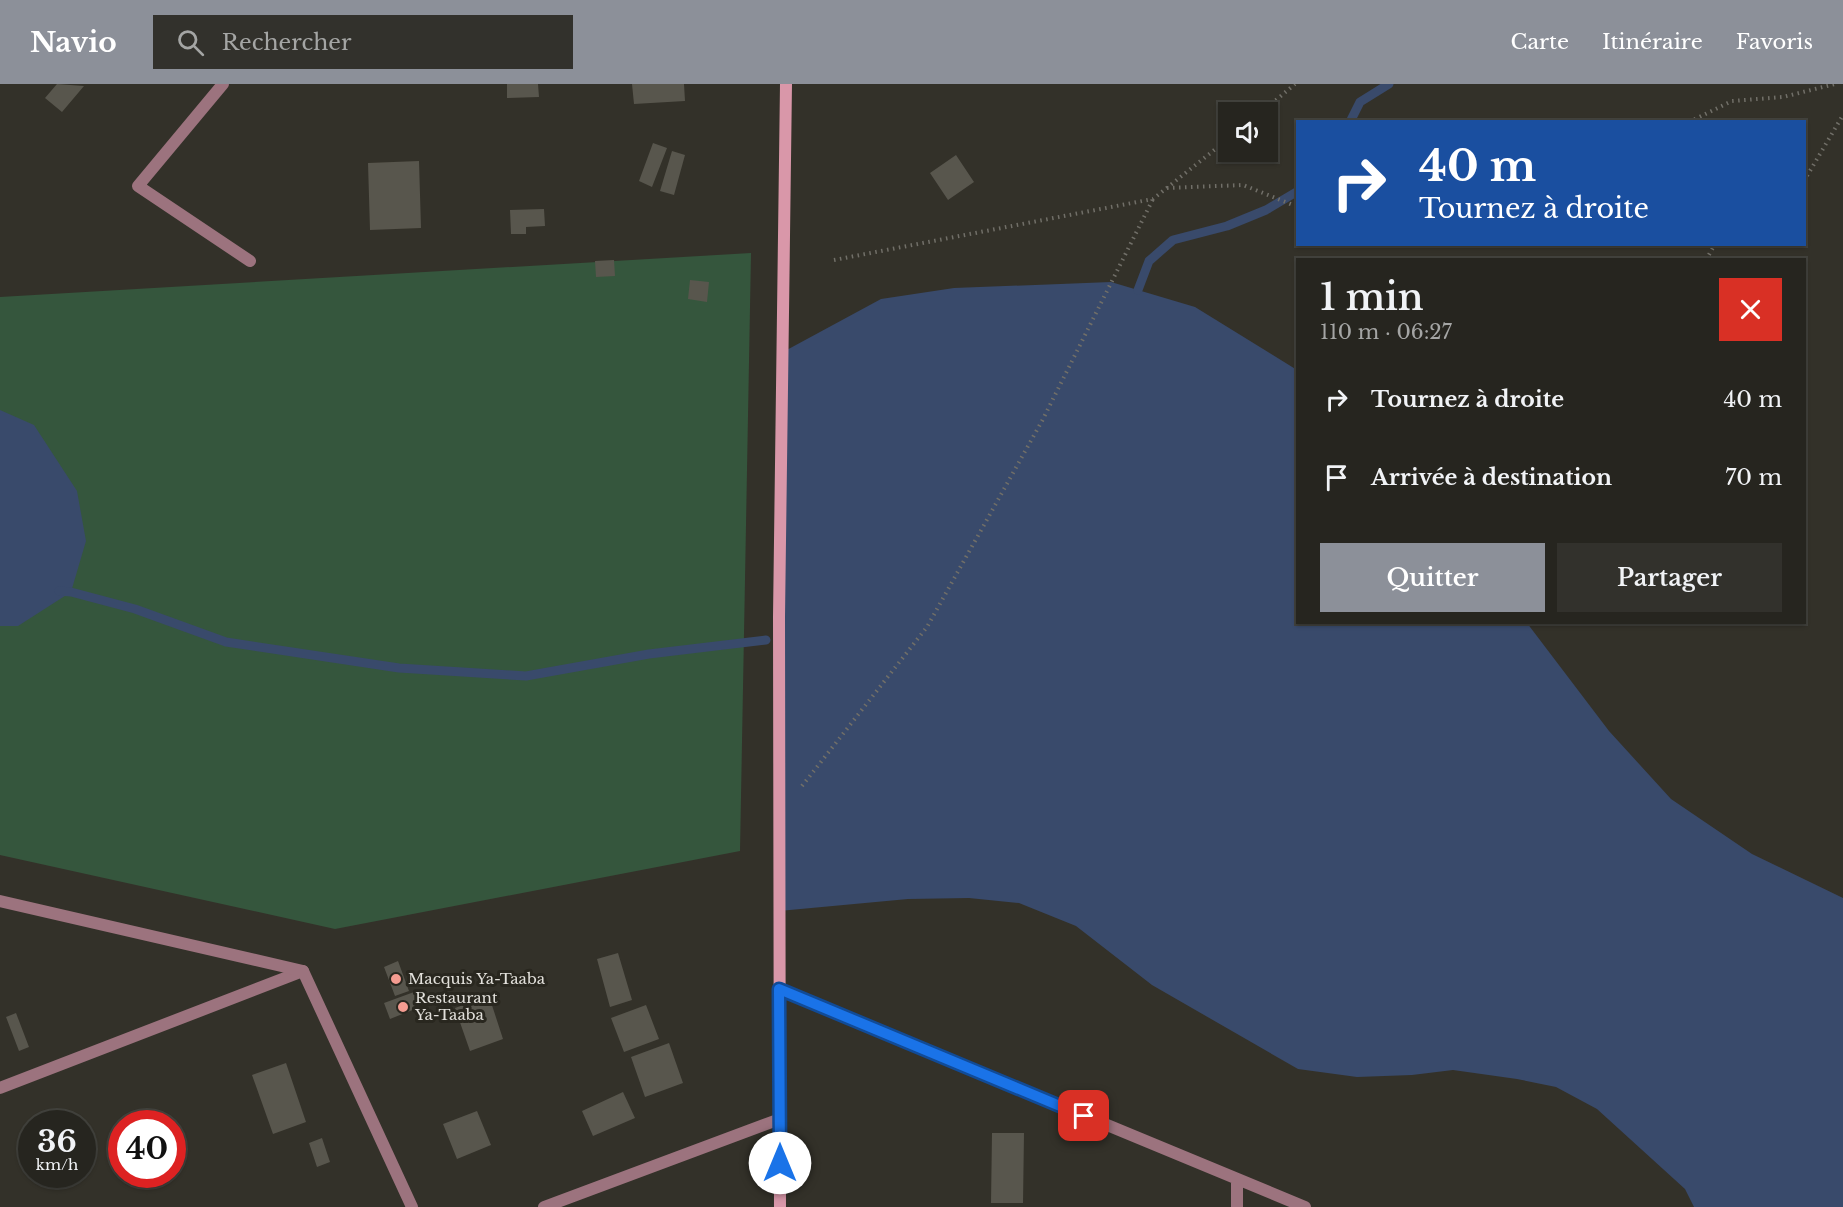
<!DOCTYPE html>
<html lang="fr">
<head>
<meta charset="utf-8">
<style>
	body { margin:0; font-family:"Libre Baskerville",serif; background:#32312c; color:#f1f3f6; height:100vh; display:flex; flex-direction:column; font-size:22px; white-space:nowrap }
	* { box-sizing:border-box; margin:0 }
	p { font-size:20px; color:#a4a5a4 }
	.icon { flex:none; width:33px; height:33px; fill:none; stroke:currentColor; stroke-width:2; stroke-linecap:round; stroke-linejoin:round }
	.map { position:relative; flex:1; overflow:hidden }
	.details { position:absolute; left:1296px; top:174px; width:510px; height:366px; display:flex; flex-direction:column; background:#26251f; border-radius:0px; box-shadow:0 2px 4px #0004,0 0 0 2px #42423d }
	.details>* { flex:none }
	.banner { position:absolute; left:1296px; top:36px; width:510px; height:126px; border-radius:0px; box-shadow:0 2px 4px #0004,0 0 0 2px #42423d; background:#1a4fa0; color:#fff; overflow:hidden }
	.buttons { position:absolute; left:1218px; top:18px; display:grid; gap:12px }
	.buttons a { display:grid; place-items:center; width:60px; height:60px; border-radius:0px; background:#26251f; box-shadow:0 2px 4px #0004,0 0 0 2px #42423d; font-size:30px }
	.speed { position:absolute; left:18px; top:1026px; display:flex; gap:12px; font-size:30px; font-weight:700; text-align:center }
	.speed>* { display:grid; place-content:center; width:78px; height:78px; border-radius:50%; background:#26251f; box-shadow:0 2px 4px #0004,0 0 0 2px #42423d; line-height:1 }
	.speed small { font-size:15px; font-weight:400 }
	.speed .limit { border:9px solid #d22; background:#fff; color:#111 }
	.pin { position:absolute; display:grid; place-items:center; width:51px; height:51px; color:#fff; margin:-26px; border-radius:12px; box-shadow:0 3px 9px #0006 }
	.me { position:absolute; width:66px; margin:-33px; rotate:0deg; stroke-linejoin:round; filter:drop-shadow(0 0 4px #0008) }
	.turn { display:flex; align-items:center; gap:21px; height:126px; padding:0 24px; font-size:27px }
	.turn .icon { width:78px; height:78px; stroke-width:2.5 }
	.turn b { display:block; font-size:42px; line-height:51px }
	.round { display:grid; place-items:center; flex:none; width:63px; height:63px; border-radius:0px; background:#32312c }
	.head { display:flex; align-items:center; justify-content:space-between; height:102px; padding:0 24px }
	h1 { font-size:36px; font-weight:600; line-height:45px }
	.button { display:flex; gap:12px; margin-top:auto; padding:12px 24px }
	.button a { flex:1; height:69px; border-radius:0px; background:#8c9099; color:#fff; font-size:24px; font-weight:600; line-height:69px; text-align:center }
	.button a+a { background:#32312c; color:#f1f3f6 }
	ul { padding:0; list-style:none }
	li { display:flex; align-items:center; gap:18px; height:78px; padding:0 24px }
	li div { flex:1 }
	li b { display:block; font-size:22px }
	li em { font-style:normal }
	header { display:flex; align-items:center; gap:36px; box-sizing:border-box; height:84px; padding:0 30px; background:#8c9099; color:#fff }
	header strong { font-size:28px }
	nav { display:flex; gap:33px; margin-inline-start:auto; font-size:21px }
	.search { width:420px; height:54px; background:#32312c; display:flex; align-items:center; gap:15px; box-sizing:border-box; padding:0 21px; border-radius:0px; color:#a4a5a4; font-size:22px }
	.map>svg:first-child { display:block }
	.green { fill:#35563d }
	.water { fill:#394a6b }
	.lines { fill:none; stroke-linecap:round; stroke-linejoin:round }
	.stream { stroke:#394a6b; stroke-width:9 }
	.building { fill:#58564d }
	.path { stroke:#716f68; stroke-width:4; stroke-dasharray:1.5 4.5; stroke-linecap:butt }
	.lane { stroke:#9c737e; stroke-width:12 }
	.street { stroke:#9c737e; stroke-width:12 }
	.secondary { stroke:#d997a9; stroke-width:12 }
	.route-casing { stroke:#114b97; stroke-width:15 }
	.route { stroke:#1a73e8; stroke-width:10 }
	.poi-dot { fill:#f59c91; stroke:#29271f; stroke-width:2 }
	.labels { text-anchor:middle; stroke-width:6; stroke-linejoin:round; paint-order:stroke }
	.poi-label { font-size:15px; fill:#e2e0db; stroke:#29271f; text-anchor:start }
</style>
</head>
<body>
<header>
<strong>Navio</strong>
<div class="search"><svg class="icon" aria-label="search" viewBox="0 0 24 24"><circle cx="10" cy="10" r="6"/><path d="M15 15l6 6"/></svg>Rechercher</div>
<nav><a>Carte</a><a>Itinéraire</a><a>Favoris</a></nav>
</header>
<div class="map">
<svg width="1843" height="1123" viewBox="0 0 1843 1123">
	<rect width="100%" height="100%" fill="#333129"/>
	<!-- green -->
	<path class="green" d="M 751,169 L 740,767 L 335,845 L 0,771 L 0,213 Z"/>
	<!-- water -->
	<path class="water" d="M 1111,198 L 1195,223 L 1297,286 L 1298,538 L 1527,539 L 1609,647 L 1671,715 L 1752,770 L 1843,814 L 1843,1123 L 1694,1123 L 1685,1105 L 1597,1025 L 1556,1003 L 1517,995 L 1453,986 L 1412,991 L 1357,993 L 1298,985 L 1152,901 L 1076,842 L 1019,819 L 969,814 L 908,815 L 779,827 L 783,268 L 881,215 L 954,204 Z
		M 0,326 L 34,341 L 77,407 L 86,457 L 71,508 L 18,542 L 0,542 Z"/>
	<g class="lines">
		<!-- stream -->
		<path class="stream" d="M 1350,38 L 1360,18 L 1389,0
			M 1138,206 L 1149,177 L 1173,156 L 1227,142 L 1266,126 L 1298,107
			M 59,507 L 71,508 L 135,525 L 226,558 L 399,584 L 526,592 L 649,570 L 766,556"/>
	</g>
	<!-- building -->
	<path class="building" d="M 57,0 L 84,2 L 62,28 L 45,14 Z
		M 507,0 L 538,0 L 539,13 L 507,14 Z
		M 632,0 L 684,0 L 685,17 L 634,20 Z
		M 653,59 L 667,64 L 652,103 L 639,97 Z
		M 672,67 L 685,71 L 674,111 L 660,107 Z
		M 956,71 L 974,98 L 948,116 L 930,89 Z
		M 419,77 L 421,144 L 370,146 L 368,79 Z
		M 544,125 L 545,142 L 526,143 L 526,150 L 511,150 L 510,126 Z
		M 614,176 L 615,192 L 596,193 L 595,177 Z
		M 690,196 L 709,198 L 707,218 L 688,215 Z
		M 618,869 L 632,916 L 610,923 L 597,875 Z
		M 398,877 L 409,907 L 395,912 L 384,883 Z
		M 414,908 L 420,923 L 390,935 L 384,919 Z
		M 489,912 L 503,955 L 470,967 L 455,924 Z
		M 646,921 L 659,955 L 624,968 L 611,934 Z
		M 16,929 L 29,963 L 19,967 L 6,933 Z
		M 669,959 L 683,999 L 645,1013 L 631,973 Z
		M 286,979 L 306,1038 L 273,1050 L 252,991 Z
		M 623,1008 L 635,1034 L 593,1052 L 582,1027 Z
		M 477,1027 L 491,1061 L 457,1075 L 443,1040 Z
		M 992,1049 L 1024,1049 L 1023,1119 L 991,1119 Z
		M 322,1054 L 330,1078 L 317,1083 L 309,1059 Z"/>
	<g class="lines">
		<!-- path -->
		<path class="path" d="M 1262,28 L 1295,0
			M 1689,38 L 1732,17 L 1783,13 L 1835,0
			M 1804,97 L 1843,31
			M 1167,104 L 1243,101 L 1298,123
			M 834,176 L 1153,115 L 1228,55
			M 1706,176 L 1715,160
			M 802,702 L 927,543 L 1042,337 L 1153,115"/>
		<!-- lane -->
		<path class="lane" d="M 0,1004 L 303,887"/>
		<!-- street -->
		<path class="street" d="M 223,0 L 138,102 L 250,177
			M 0,817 L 303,887 L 412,1123
			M 779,905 L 1305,1123
			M 544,1123 L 780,1035
			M 1237,1123 L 1237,1095"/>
		<!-- secondary -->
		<path class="secondary" d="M 780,1123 L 779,533 L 786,0"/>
	</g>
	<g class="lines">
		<!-- route casing -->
		<g class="route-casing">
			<path id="route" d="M 780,1079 L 779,905 L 1084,1032"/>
		</g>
		<!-- route -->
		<use href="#route" class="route"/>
	</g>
	<!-- markers -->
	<g class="poi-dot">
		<circle cx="396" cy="895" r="6"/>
		<circle cx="403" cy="923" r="6"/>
	</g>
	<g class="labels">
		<!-- poi labels -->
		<g class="poi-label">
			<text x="408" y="900">Macquis Ya-Taaba</text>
			<text x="415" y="919">Restaurant<tspan x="415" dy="17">Ya-Taaba</tspan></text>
		</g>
	</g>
</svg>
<div class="buttons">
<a><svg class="icon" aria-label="sound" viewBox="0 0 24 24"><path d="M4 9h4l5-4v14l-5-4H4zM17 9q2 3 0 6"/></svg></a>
</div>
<div class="speed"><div>36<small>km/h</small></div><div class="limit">40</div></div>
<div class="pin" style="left:1084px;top:1032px;background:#d93025"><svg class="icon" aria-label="arrive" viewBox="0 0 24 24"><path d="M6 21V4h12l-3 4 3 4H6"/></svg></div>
<svg class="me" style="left:780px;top:1079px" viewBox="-20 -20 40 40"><circle r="19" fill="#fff"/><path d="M0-13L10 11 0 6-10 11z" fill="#1a73e8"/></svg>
<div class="banner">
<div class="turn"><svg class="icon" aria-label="right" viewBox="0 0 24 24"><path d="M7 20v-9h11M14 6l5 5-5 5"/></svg><div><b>40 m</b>Tournez à droite</div></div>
</div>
<section class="details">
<div class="head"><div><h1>1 min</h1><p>110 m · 06:27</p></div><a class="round" style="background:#d93025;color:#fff"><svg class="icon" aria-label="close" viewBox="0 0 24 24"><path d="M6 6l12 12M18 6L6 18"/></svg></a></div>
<ul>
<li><svg class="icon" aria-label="right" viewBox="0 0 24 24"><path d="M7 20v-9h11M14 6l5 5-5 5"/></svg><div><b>Tournez à droite</b></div><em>40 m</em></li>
<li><svg class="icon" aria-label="arrive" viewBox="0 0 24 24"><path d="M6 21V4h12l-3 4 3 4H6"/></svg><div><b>Arrivée à destination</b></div><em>70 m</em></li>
</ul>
<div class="button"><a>Quitter</a><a>Partager</a></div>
</section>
</div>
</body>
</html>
